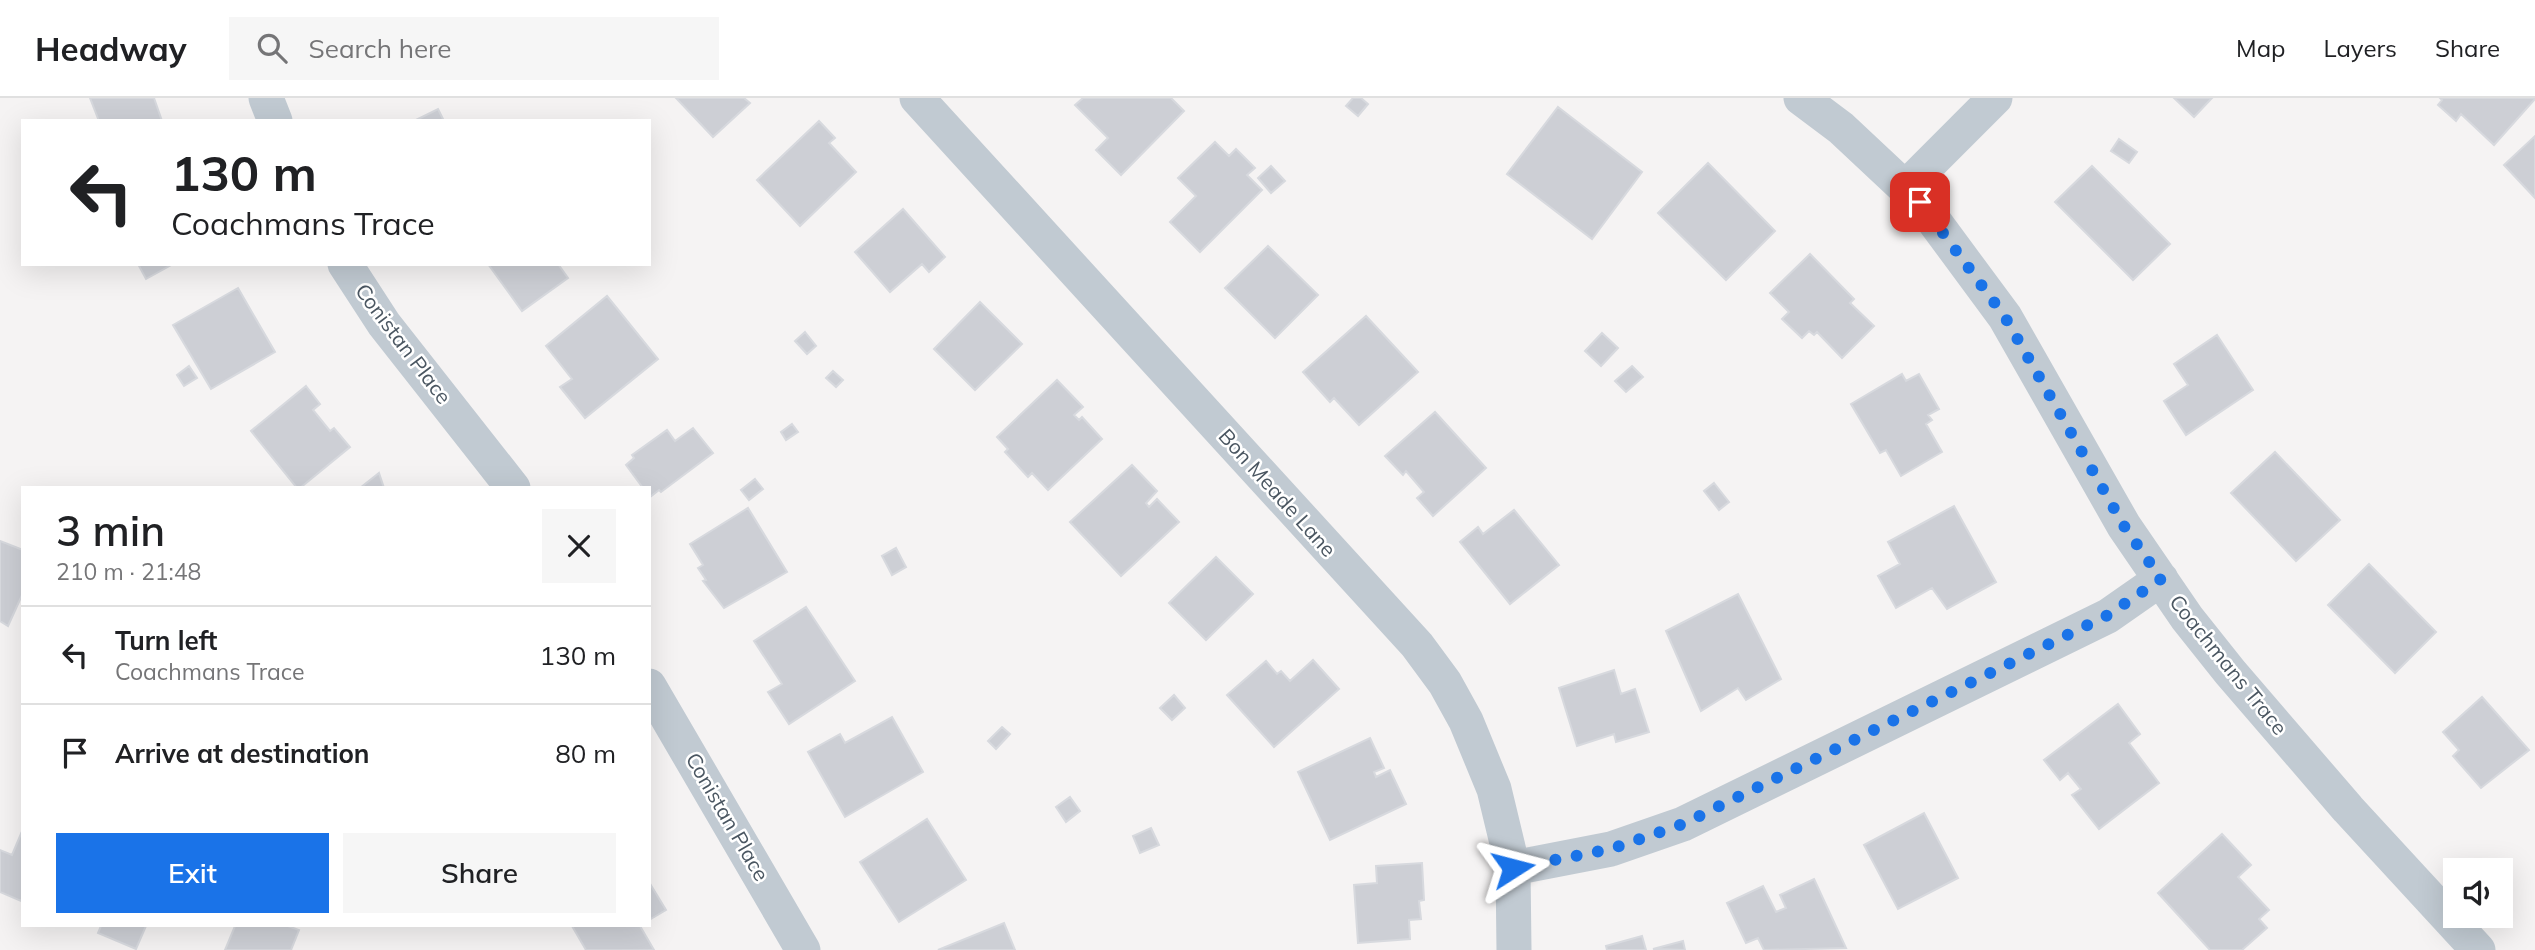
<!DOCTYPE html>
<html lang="en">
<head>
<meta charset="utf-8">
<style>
	body { margin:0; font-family:Mulish,sans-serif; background:#f6f6f6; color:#202124; height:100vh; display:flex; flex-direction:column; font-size:26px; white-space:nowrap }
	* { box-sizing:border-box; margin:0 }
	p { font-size:23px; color:#757577 }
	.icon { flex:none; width:38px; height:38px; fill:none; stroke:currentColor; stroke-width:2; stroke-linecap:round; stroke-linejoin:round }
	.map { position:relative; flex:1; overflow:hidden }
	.details { position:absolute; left:21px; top:388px; width:630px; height:441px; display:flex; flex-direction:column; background:#fff; border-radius:0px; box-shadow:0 7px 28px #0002 }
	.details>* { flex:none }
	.top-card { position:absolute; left:21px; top:21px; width:630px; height:147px; border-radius:0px; box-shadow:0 7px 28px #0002; background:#fff; color:#202124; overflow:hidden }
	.controls { position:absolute; left:2443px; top:760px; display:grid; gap:14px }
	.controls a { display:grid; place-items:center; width:70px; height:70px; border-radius:0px; background:#fff; box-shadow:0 7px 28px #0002; font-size:35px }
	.pin { position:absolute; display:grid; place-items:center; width:60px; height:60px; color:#fff; margin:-30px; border-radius:14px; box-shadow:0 4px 10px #0006 }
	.me { position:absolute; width:77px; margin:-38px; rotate:81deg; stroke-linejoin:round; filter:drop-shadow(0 0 5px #0008) }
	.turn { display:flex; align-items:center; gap:24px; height:147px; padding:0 35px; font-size:32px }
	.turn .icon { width:91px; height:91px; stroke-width:2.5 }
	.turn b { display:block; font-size:49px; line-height:60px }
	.round { display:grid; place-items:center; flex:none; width:74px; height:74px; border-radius:0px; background:#f6f6f6 }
	.head { display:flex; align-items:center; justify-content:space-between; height:119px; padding:0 35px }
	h1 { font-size:42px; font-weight:600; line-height:52px }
	.button { display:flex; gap:14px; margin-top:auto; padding:14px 35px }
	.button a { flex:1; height:80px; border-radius:0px; background:#1a73e8; color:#fff; font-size:28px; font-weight:600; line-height:80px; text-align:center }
	.button a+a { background:#f6f6f6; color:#202124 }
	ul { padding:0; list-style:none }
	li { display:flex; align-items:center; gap:21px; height:98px; padding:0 35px; border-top:2px solid #e0e0e0 }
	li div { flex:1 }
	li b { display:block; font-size:26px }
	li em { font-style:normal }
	header { display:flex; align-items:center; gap:42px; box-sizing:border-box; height:98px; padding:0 35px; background:#fff; border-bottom:2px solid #e0e0e0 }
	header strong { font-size:33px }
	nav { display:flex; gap:38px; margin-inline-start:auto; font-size:24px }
	.search { width:490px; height:63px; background:#f6f6f6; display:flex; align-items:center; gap:18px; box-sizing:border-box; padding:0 24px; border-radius:0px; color:#757577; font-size:26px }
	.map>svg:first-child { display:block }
	.building { fill:#cdcfd5; stroke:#d7d9de; stroke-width:2 }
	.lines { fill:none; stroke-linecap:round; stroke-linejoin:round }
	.street { stroke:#c1cad2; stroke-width:35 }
	.route { stroke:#1a73e8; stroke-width:12; stroke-dasharray:0 21.6 }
	.labels { text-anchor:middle; stroke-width:5; stroke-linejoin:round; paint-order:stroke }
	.street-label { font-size:21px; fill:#4a5661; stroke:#fff }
</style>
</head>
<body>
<header>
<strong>Headway</strong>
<div class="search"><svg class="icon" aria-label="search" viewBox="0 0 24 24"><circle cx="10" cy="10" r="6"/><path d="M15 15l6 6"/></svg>Search here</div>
<nav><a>Map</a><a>Layers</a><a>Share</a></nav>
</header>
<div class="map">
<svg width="2535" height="852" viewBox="0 0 2535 852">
	<rect width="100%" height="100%" fill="#f5f3f3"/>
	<!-- building -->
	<path class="building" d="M 90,0 L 154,0 L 162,23 L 99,23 Z
		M 676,0 L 744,0 L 750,5 L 713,39 Z
		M 1083,0 L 1171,0 L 1184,13 L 1121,77 L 1096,52 L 1108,40 L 1075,7 Z
		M 1353,0 L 1361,0 L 1368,6 L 1358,18 L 1346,8 Z
		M 2174,0 L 2212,0 L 2194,19 Z
		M 2440,0 L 2535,0 L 2535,1 L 2494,47 L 2461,16 L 2456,23 L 2438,7 L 2442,2 Z
		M 1558,9 L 1642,74 L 1592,141 L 1507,76 Z
		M 438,11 L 444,23 L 414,23 Z
		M 819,23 L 835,40 L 829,45 L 856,74 L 800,128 L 757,82 Z
		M 2535,38 L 2535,100 L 2504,67 Z
		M 2119,41 L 2137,54 L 2129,65 L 2111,53 Z
		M 1215,44 L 1229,58 L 1236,51 L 1255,70 L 1247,77 L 1262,92 L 1200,154 L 1170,124 L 1196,98 L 1178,80 Z
		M 1708,65 L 1775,133 L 1726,182 L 1658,115 Z
		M 1271,68 L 1285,83 L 1271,95 L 1258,80 Z
		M 2092,68 L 2170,146 L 2133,182 L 2055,104 Z
		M 903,111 L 945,159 L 929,174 L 922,166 L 890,194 L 855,154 Z
		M 1268,148 L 1318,197 L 1275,240 L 1225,190 Z
		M 1810,156 L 1854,201 L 1850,205 L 1874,228 L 1842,260 L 1817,234 L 1814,237 L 1809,233 L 1802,240 L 1782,221 L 1789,214 L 1770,195 Z
		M 138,166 L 173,166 L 146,181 Z
		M 488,166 L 558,166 L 568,180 L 522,213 Z
		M 238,190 L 275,254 L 211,291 L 173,227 Z
		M 607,198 L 658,261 L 585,320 L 560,289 L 572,281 L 546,248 Z
		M 980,204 L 1022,246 L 975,292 L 934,251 Z
		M 1366,218 L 1418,274 L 1359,327 L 1334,300 L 1330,304 L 1303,274 Z
		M 805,234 L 816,248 L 807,256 L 795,243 Z
		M 1602,235 L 1618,250 L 1601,268 L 1585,253 Z
		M 2217,237 L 2253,292 L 2186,337 L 2164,303 L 2188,287 L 2174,266 Z
		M 189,268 L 197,280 L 184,288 L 177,277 Z
		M 1632,268 L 1643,279 L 1626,294 L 1615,283 Z
		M 833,273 L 843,282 L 836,289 L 826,280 Z
		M 1902,276 L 1906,283 L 1919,276 L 1939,311 L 1928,317 L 1932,322 L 1926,326 L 1942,354 L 1901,378 L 1886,352 L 1880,355 L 1851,306 Z
		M 1057,282 L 1083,309 L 1074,317 L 1079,322 L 1082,319 L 1102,341 L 1048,392 L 1032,375 L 1028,379 L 1005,354 L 1008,351 L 997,339 Z
		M 306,288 L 320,306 L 313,312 L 330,333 L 334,330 L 350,349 L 300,390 L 297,390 L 251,333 Z
		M 1435,314 L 1486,370 L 1433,418 L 1417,400 L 1424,394 L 1406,373 L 1403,377 L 1385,358 Z
		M 792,326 L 798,334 L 786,342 L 781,334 Z
		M 693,330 L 713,355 L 661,394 L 659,392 L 650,399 L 649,390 L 643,390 L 626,367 L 634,360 L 632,357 L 667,332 L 675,343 Z
		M 2275,354 L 2340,422 L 2296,463 L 2231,395 Z
		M 1132,367 L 1157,393 L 1146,405 L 1149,409 L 1157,401 L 1179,424 L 1121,478 L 1070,424 Z
		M 379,375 L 384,390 L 360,390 Z
		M 755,381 L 763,391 L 749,402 L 741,392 Z
		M 1714,385 L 1729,404 L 1719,412 L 1704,393 Z
		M 1954,408 L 1996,484 L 1947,511 L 1932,490 L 1896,510 L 1878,478 L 1900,466 L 1888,444 Z
		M 748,410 L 787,474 L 724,510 L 703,483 L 706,482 L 698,470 L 703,467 L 690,446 Z
		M 1514,412 L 1559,467 L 1510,506 L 1460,444 L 1478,429 L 1483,436 Z
		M 0,443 L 23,452 L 23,495 L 8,528 L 0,523 Z
		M 896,450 L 906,469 L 892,477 L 882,458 Z
		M 1216,459 L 1253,496 L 1206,542 L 1169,505 Z
		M 2369,466 L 2436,534 L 2395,575 L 2328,507 Z
		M 1738,496 L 1781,581 L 1746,602 L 1738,590 L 1701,613 L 1666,533 Z
		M 806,509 L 855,583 L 789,626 L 768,594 L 782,586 L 754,543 Z
		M 1313,562 L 1339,591 L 1274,649 L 1227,597 L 1266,563 L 1277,576 L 1281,573 L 1290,583 Z
		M 1614,572 L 1621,596 L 1635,591 L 1649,634 L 1616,644 L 1614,636 L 1577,648 L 1559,590 Z
		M 1174,597 L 1185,610 L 1172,622 L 1160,610 Z
		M 2482,599 L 2529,652 L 2481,690 L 2453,658 L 2459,652 L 2443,634 Z
		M 2118,606 L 2140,636 L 2129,645 L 2159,685 L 2099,731 L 2072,697 L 2081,691 L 2068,675 L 2060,682 L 2044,662 Z
		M 892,619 L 923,674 L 845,719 L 808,654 L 840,636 L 845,645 Z
		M 1002,629 L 1010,636 L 996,651 L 988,643 Z
		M 1370,640 L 1384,670 L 1374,674 L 1376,679 L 1390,672 L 1406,706 L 1330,742 L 1298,674 Z
		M 1070,699 L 1080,713 L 1066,724 L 1056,709 Z
		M 1924,715 L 1958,780 L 1898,811 L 1864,747 Z
		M 927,721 L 966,782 L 899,824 L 860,764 Z
		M 1151,730 L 1159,747 L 1140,755 L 1133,738 Z
		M 23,731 L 23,798 L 21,803 L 0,794 L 0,752 L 12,757 Z
		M 2222,736 L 2251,767 L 2238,779 L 2269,812 L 2259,821 L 2267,830 L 2242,852 L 2210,852 L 2158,795 Z
		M 1422,765 L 1424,802 L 1419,803 L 1421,821 L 1409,822 L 1410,841 L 1358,845 L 1354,787 L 1377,785 L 1376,768 Z
		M 1814,781 L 1846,850 L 1764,852 L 1758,840 L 1746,845 L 1727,805 L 1763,788 L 1776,814 L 1786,810 L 1780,797 Z
		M 649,784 L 666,812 L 649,822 Z
		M 1004,825 L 1015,852 L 938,852 Z
		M 101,828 L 146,828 L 136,851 L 98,835 Z
		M 235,828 L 288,828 L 299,832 L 291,852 L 225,852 Z
		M 572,828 L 640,828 L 654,852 L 586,852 Z
		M 1642,838 L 1646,852 L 1607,852 L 1606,848 Z
		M 1683,843 L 1685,852 L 1653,851 Z"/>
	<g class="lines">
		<!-- street -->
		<path class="street" d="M 266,0 L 275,23
			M 917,0 L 1417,547 L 1445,585 L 1466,623 L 1494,691 L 1513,770 L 1514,852
			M 1801,0 L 1841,30 L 1920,104 L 2005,219 L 2124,428 L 2187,520 L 2230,574 L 2348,711 L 2478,852
			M 1905,90 L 1995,0
			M 345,166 L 384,226 L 513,390
			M 649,588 L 803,852
			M 1513,770 L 1611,751 L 1683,726 L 2108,518 L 2161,481"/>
	</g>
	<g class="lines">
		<!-- route -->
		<path class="route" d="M 1513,770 L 1611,751 L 1683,726 L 2108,517 L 2161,481 L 2124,428 L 2005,219 L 1920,104"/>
	</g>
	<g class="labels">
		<!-- street labels -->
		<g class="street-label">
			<text transform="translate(403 246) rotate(53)" y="7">Conistan Place</text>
			<text transform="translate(1277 395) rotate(48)" y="7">Bon Meade Lane</text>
			<text transform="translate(2228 567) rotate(51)" y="7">Coachmans Trace</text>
			<text transform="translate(727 719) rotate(60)" y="7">Conistan Place</text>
		</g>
	</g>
</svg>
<div class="controls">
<a><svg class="icon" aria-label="sound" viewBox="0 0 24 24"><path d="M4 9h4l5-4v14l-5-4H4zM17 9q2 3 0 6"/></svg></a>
</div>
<div class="pin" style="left:1920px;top:104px;background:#d93025"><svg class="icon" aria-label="arrive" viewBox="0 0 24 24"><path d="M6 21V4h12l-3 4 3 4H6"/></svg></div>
<svg class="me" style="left:1513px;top:770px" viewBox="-20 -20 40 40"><path d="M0-17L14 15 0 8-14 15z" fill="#1a73e8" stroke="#fff" stroke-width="4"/></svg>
<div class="top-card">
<div class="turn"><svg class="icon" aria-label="left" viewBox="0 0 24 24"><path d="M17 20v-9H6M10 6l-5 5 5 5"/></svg><div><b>130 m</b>Coachmans Trace</div></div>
</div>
<section class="details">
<div class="head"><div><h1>3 min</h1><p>210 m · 21:48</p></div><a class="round"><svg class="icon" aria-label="close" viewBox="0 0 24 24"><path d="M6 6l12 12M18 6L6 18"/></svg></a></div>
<ul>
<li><svg class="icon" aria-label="left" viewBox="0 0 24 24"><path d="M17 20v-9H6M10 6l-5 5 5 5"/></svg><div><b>Turn left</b><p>Coachmans Trace</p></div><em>130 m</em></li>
<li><svg class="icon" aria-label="arrive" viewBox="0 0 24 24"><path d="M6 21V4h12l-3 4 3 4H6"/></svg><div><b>Arrive at destination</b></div><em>80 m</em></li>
</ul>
<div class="button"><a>Exit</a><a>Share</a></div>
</section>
</div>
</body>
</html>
